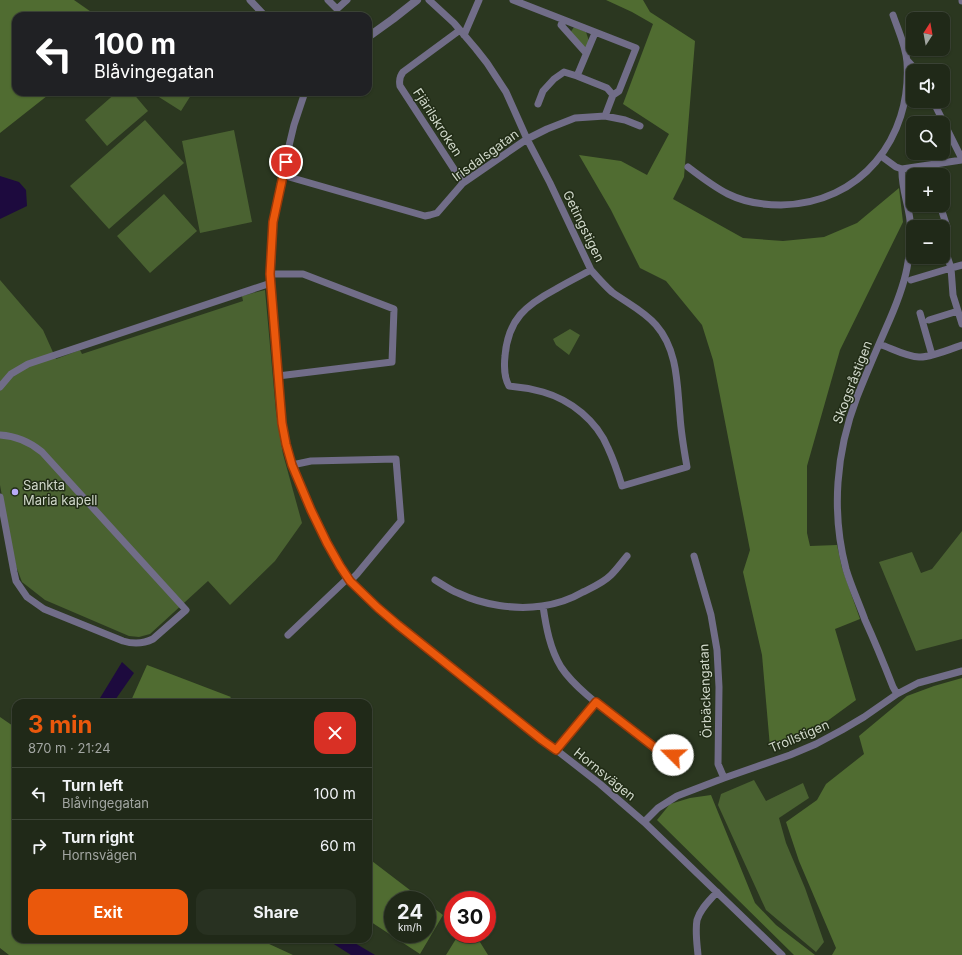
<!DOCTYPE html>
<html lang="en">
<head>
<meta charset="utf-8">
<style>
	body { margin:0; font-family:Inter,sans-serif; background:#283121; color:#f1f3f6; height:100vh; display:flex; flex-direction:column; font-size:15px; white-space:nowrap }
	* { box-sizing:border-box; margin:0 }
	p { font-size:13px; color:#a2a6a2 }
	.icon { flex:none; width:22px; height:22px; fill:none; stroke:currentColor; stroke-width:2; stroke-linecap:round; stroke-linejoin:round }
	.map { position:relative; flex:1; overflow:hidden }
	.drawer { position:absolute; left:12px; top:699px; width:360px; height:244px; display:flex; flex-direction:column; background:#202918; border-radius:12px; box-shadow:0 1px 3px #0004,0 0 0 1px #3d4537 }
	.drawer>* { flex:none }
	.guide { position:absolute; left:12px; top:12px; width:360px; height:84px; border-radius:12px; box-shadow:0 1px 3px #0004,0 0 0 1px #3d4537; background:#202124; color:#fff; overflow:hidden }
	.needle { width:26px; rotate:11deg }
	.tools { position:absolute; left:906px; top:12px; display:grid; gap:8px }
	.tools a { display:grid; place-items:center; width:44px; height:44px; border-radius:8px; background:#202918; box-shadow:0 1px 3px #0004,0 0 0 1px #3d4537; font-size:20px }
	.speed { position:absolute; left:384px; top:891px; display:flex; gap:8px; font-size:20px; font-weight:700; text-align:center }
	.speed>* { display:grid; place-content:center; width:52px; height:52px; border-radius:50%; background:#202918; box-shadow:0 1px 3px #0004,0 0 0 1px #3d4537; line-height:1 }
	.speed small { font-size:10px; font-weight:400 }
	.speed .limit { border:6px solid #d22; background:#fff; color:#111 }
	.pin { position:absolute; display:grid; place-items:center; width:34px; height:34px; color:#fff; margin:-17px; border:2px solid #fff; border-radius:50%; box-shadow:0 1px 4px #0007 }
	.me { position:absolute; width:44px; margin:-22px; rotate:292deg; stroke-linejoin:round; filter:drop-shadow(0 0 3px #0008) }
	.turn { display:flex; align-items:center; gap:14px; height:84px; padding:0 16px; font-size:18px }
	.turn .icon { width:52px; height:52px; stroke-width:2.5 }
	.turn b { display:block; font-size:28px; line-height:34px }
	.round { display:grid; place-items:center; flex:none; width:42px; height:42px; border-radius:12px; background:#283121 }
	.summary { display:flex; align-items:center; justify-content:space-between; height:68px; padding:0 16px }
	h1 { font-size:24px; font-weight:700; line-height:30px; color:#ea580c }
	.action { display:flex; gap:8px; margin-top:auto; padding:8px 16px }
	.action a { flex:1; height:46px; border-radius:12px; background:#ea580c; color:#fff; font-size:16px; font-weight:700; line-height:46px; text-align:center }
	.action a+a { background:#283121; color:#f1f3f6 }
	ul { padding:0; list-style:none }
	li { display:flex; align-items:center; gap:12px; height:52px; padding:0 16px; border-top:1px solid #3d4537 }
	li div { flex:1 }
	li b { display:block; font-size:15px }
	li em { font-style:normal }
	.map>svg:first-child { display:block }
	.green { fill:#4a6231 }
	.forest { fill:#506c31 }
	.water { fill:#1d0a3e }
	.lines { fill:none; stroke-linecap:round; stroke-linejoin:round }
	.minor { stroke:#716d88; stroke-width:7 }
	.tertiary { stroke:#716d88; stroke-width:8 }
	.route-casing { stroke:#983908; stroke-width:10 }
	.route { stroke:#ea580c; stroke-width:7 }
	.poi-dot { fill:#b9aaf7; stroke:#212c16; stroke-width:1.5 }
	.labels { text-anchor:middle; stroke-width:3; stroke-linejoin:round; paint-order:stroke }
	.street-label { font-size:13px; fill:#d0d8ca; stroke:#212c16 }
	.poi-label { font-size:13px; fill:#d0d8ca; stroke:#212c16; text-anchor:start }
</style>
</head>
<body>
<div class="map">
<svg width="962" height="955" viewBox="0 0 962 955">
	<rect width="100%" height="100%" fill="#2b3720"/>
	<!-- green -->
	<path class="green" d="M 574,27 L 586,32 L 589,41 L 586,49 L 570,33 Z
		M 117,92 L 132,92 L 148,111 L 107,146 L 85,120 Z
		M 151,92 L 193,92 L 181,111 Z
		M 145,120 L 184,163 L 109,229 L 70,186 Z
		M 234,130 L 252,222 L 200,233 L 182,141 Z
		M 164,194 L 197,231 L 150,273 L 117,236 Z
		M 0,280 L 43,330 L 56,359 L 80,350 L 82,354 L 243,301 L 242,296 L 265,290 L 276,412 L 283,454 L 302,523 L 275,561 L 230,605 L 208,581 L 150,634 L 139,637 L 129,636 L 45,600 L 22,582 L 16,566 L 8,529 L 0,485 Z
		M 570,329 L 580,335 L 569,355 L 556,345 L 553,339 Z
		M 962,531 L 962,639 L 916,651 L 879,562 L 912,552 L 921,573 L 932,569 Z
		M 754,780 L 766,801 L 803,783 L 809,798 L 779,818 L 786,843 L 805,888 L 824,942 L 816,952 L 766,910 L 718,805 L 721,794 Z"/>
	<!-- forest -->
	<path class="forest" d="M 0,0 L 74,0 L 97,16 L 16,16 L 16,92 L 52,92 L 0,133 Z
		M 606,0 L 643,0 L 650,12 L 695,41 L 684,177 L 673,199 L 743,238 L 783,241 L 824,237 L 857,223 L 899,188 L 903,222 L 840,350 L 807,466 L 807,533 L 810,546 L 837,545 L 842,568 L 860,619 L 835,629 L 856,700 L 815,730 L 770,747 L 762,655 L 743,572 L 750,550 L 713,360 L 702,325 L 666,281 L 640,268 L 611,210 L 579,155 L 621,161 L 647,175 L 669,134 L 623,104 L 653,24 L 632,12 Z
		M 147,665 L 155,668 L 231,697 L 226,703 L 130,703 Z
		M 962,678 L 962,955 L 832,955 L 836,948 L 799,861 L 786,822 L 817,800 L 826,784 L 864,754 L 859,736 L 907,696 L 934,686 Z
		M 0,717 L 16,728 L 16,939 L 263,939 L 267,943 L 293,955 L 9,955 L 0,948 Z
		M 711,795 L 755,903 L 776,925 L 815,955 L 794,955 L 657,820 L 670,804 L 690,798 Z
		M 368,858 L 423,900 L 393,900 L 393,934 L 427,934 L 427,903 L 443,915 L 420,954 L 368,920 Z
		M 459,934 L 475,934 L 488,955 L 446,955 Z"/>
	<!-- water -->
	<path class="water" d="M 0,176 L 19,182 L 26,190 L 27,206 L 0,219 Z
		M 122,662 L 134,673 L 113,703 L 97,703 Z
		M 326,939 L 348,939 L 375,955 L 351,955 Z"/>
	<g class="lines">
		<!-- minor -->
		<path class="minor" d="M 250,0 L 265,16
			M 328,0 L 337,9 L 347,0
			M 429,0 L 454,23 L 476,49 L 487,63 L 506,92 L 527,139 L 550,183 L 591,270 C 598,278 604,285 612,292 C 627,303 644,311 656,325 C 678,350 677,385 680,416 C 681,433 684,450 687,467 L 622,486 C 618,473 614,461 608,448 C 597,421 571,400 543,392 C 532,389 521,387 509,386 C 504,377 504,365 505,356 C 508,319 526,305 556,289 C 568,282 580,276 591,270
			M 513,0 L 636,48 L 619,91 L 613,95 L 605,116
			M 962,0 L 962,1
			M 563,20 L 561,25 L 586,53
			M 460,30 L 403,72 C 399,77 399,81 400,86 L 463,183
			M 464,35 L 479,0
			M 907,60 L 917,71
			M 577,76 L 595,33
			M 305,92 L 294,125 L 282,175 L 273,222 L 271,283 L 282,423 L 286,444 L 292,465 L 311,510 L 327,543 L 340,566 L 350,581 L 377,608 L 418,642 L 600,784 L 644,822 L 782,955
			M 933,101 L 962,159
			M 538,104 L 543,91 L 554,79 L 564,72 L 577,76 L 607,88 L 613,95
			M 881,156 L 896,167 L 902,169 L 962,160
			M 929,165 L 931,175
			M 688,167 C 701,177 714,187 728,194 C 744,202 763,205 781,205 C 861,204 912,138 907,62 C 906,46 898,30 893,15
			M 282,175 L 425,216 L 430,215 L 437,213 L 463,183 L 527,139 L 547,129 L 575,118 L 605,116 L 625,120 L 640,126
			M 940,205 L 947,227 L 943,244
			M 962,265 L 951,268 L 953,295 L 962,324
			M 270,274 L 303,274 L 394,309 L 392,362 L 278,376
			M 911,280 L 951,268 L 943,244
			M 920,313 L 932,355
			M 929,320 L 958,311
			M 879,344 C 891,348 907,357 919,357 C 929,358 951,349 962,345
			M 0,387 L 11,374 L 28,364 L 271,283
			M 0,435 C 16,436 30,442 42,452 L 186,610 L 153,639 C 143,644 133,644 123,641 L 44,609 L 27,597 L 16,581 L 14,572 L 0,497
			M 292,465 L 311,461 L 396,459 L 401,521 L 357,574 L 350,581
			M 694,556 L 711,615 L 717,650 L 719,687 L 718,764 L 724,778
			M 435,580 C 442,584 450,590 458,593 C 483,605 515,610 542,606 C 556,604 571,599 583,592 C 593,587 603,583 611,575 C 617,569 622,562 627,556
			M 543,606 C 546,627 550,649 561,667 C 576,690 610,713 632,730 C 639,735 651,747 658,751 C 662,753 668,754 673,755
			M 288,635 L 348,578
			M 897,694 L 893,687 C 884,664 875,642 865,620 C 859,603 851,586 846,569 C 831,512 836,452 857,397 C 866,374 876,351 886,328 C 895,308 903,289 907,268 C 910,252 911,236 910,220 C 908,203 901,186 902,169
			M 556,750 L 596,702
			M 644,822 L 658,808 L 677,796 L 724,778 L 790,755 L 816,744 L 842,730 L 864,717 L 897,694 L 918,683 L 962,671
			M 698,955 C 697,944 695,931 697,920 C 700,909 710,900 717,892"/>
		<!-- tertiary -->
		<path class="tertiary" d="M 368,37 L 393,19 L 417,0"/>
	</g>
	<g class="lines">
		<!-- route casing -->
		<g class="route-casing">
			<path id="route" d="M 286,162 L 273,222 L 270,274 L 282,423 L 286,444 L 292,465 L 311,510 L 327,543 L 340,566 L 350,581 L 378,608 L 398,625 L 542,740 L 556,750 L 596,702 L 658,750 L 673,755"/>
		</g>
		<!-- route -->
		<use href="#route" class="route"/>
	</g>
	<!-- markers -->
	<circle class="poi-dot" cx="15" cy="492" r="4"/>
	<g class="labels">
		<!-- street labels -->
		<g class="street-label">
			<text transform="translate(438 122) rotate(57)" y="5">Fjärilskroken</text>
			<text transform="translate(485 155) rotate(-36)" y="5">Irisdalsgatan</text>
			<text transform="translate(584 226) rotate(64)" y="5">Getingstigen</text>
			<text transform="translate(852 382) rotate(-69)" y="5">Skogsråstigen</text>
			<text transform="translate(705 691) rotate(-92)" y="5">Örbäckengatan</text>
			<text transform="translate(799 736) rotate(-23)" y="5">Trollstigen</text>
			<text transform="translate(605 774) rotate(39)" y="5">Hornsvägen</text>
		</g>
		<!-- poi labels -->
		<g class="poi-label">
			<text x="23" y="490">Sankta<tspan x="23" dy="15">Maria kapell</tspan></text>
		</g>
	</g>
</svg>
<div class="tools">
<a><svg class="needle" viewBox="-14 -14 28 28"><path d="M0-13l5 13h-10z" fill="#e53935"/><path d="M0 13l5-13h-10z" fill="#a2a6a2"/></svg></a>
<a><svg class="icon" aria-label="sound" viewBox="0 0 24 24"><path d="M4 9h4l5-4v14l-5-4H4zM17 9q2 3 0 6"/></svg></a>
<a><svg class="icon" aria-label="search" viewBox="0 0 24 24"><circle cx="10" cy="10" r="6"/><path d="M15 15l6 6"/></svg></a>
<a>+</a>
<a>−</a>
</div>
<div class="speed"><div>24<small>km/h</small></div><div class="limit">30</div></div>
<div class="pin" style="left:286px;top:162px;background:#d93025"><svg class="icon" aria-label="arrive" viewBox="0 0 24 24"><path d="M6 21V4h12l-3 4 3 4H6"/></svg></div>
<svg class="me" style="left:673px;top:755px" viewBox="-20 -20 40 40"><circle r="19" fill="#fff"/><path d="M0-13L10 11 0 6-10 11z" fill="#ea580c"/></svg>
<div class="guide">
<div class="turn"><svg class="icon" aria-label="left" viewBox="0 0 24 24"><path d="M17 20v-9H6M10 6l-5 5 5 5"/></svg><div><b>100 m</b>Blåvingegatan</div></div>
</div>
<section class="drawer">
<div class="summary"><div><h1>3 min</h1><p>870 m · 21:24</p></div><a class="round" style="background:#d93025;color:#fff"><svg class="icon" aria-label="close" viewBox="0 0 24 24"><path d="M6 6l12 12M18 6L6 18"/></svg></a></div>
<ul>
<li><svg class="icon" aria-label="left" viewBox="0 0 24 24"><path d="M17 20v-9H6M10 6l-5 5 5 5"/></svg><div><b>Turn left</b><p>Blåvingegatan</p></div><em>100 m</em></li>
<li><svg class="icon" aria-label="right" viewBox="0 0 24 24"><path d="M7 20v-9h11M14 6l5 5-5 5"/></svg><div><b>Turn right</b><p>Hornsvägen</p></div><em>60 m</em></li>
</ul>
<div class="action"><a>Exit</a><a>Share</a></div>
</section>
</div>
</body>
</html>
